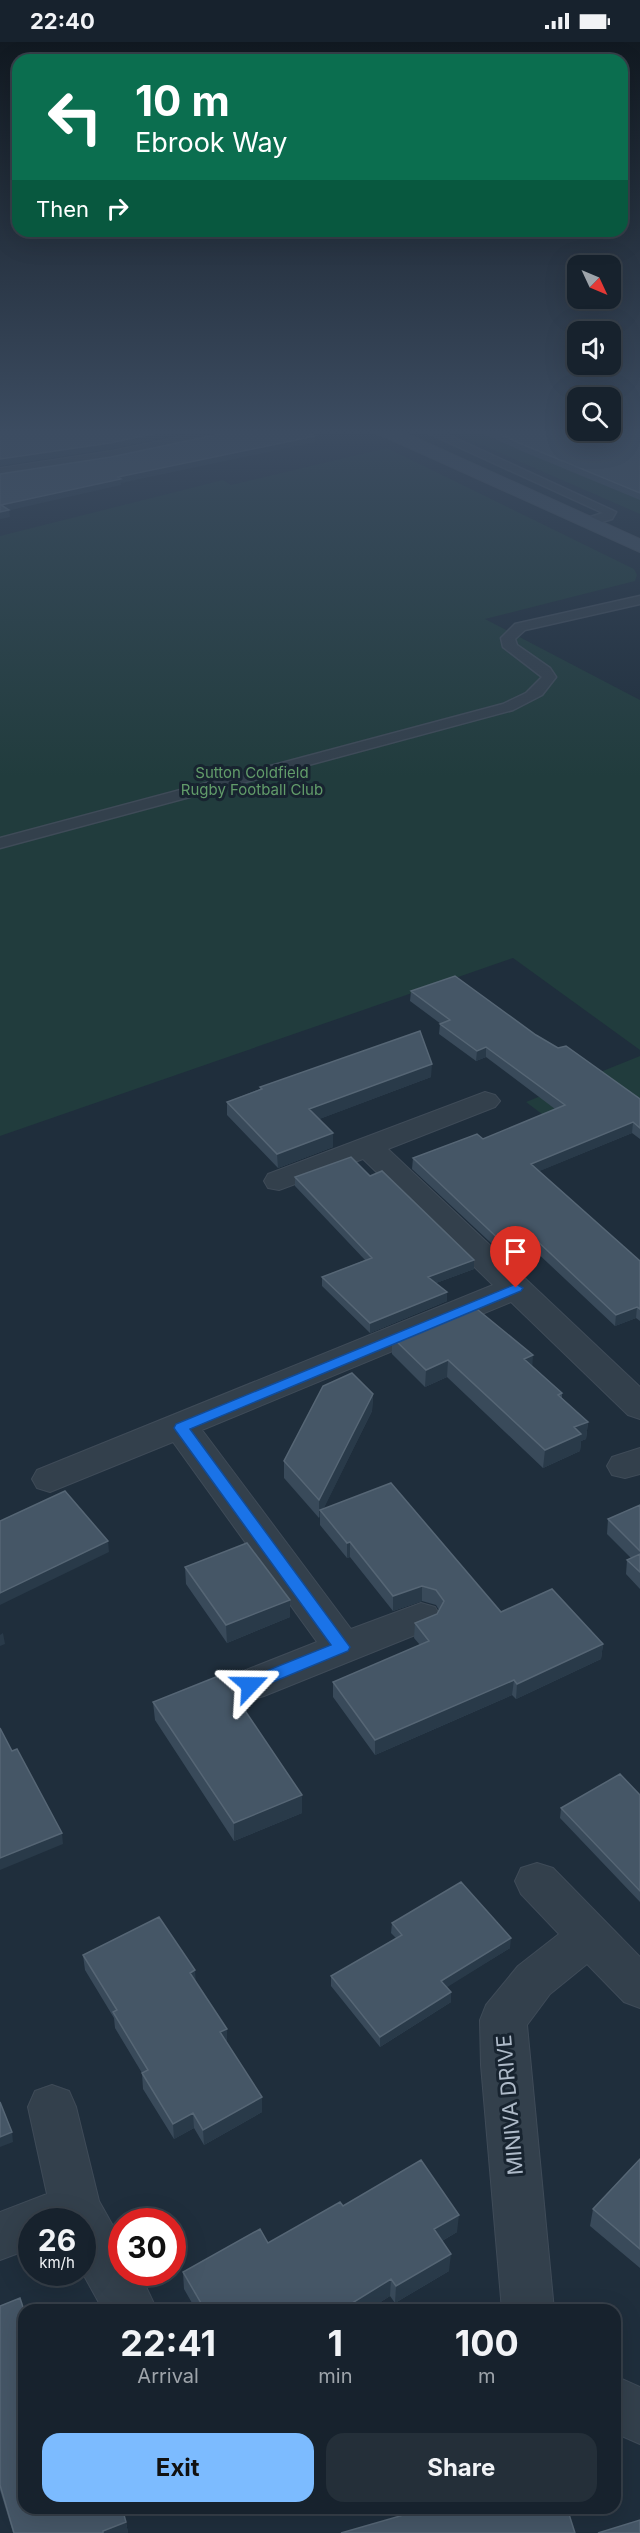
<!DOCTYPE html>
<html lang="en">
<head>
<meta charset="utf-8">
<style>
	body { margin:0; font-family:Inter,sans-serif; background:#242f39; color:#f1f3f6; height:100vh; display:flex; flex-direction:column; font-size:22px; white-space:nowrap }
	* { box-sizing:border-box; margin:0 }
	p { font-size:20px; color:#9ea4aa }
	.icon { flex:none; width:33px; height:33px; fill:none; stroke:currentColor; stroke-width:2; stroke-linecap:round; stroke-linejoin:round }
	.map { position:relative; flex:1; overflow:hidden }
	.drawer { position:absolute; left:18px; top:2262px; width:603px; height:210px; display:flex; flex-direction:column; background:#17222d; border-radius:18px; box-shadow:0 6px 24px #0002,0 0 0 2px #363f49 }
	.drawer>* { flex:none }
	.banner { position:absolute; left:12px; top:12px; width:616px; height:183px; border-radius:18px; box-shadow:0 6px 24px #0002,0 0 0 2px #363f49; background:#0b6e4f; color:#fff; overflow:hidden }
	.needle { width:39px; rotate:134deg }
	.tools { position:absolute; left:567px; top:213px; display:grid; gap:12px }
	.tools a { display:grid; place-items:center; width:54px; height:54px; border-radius:12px; background:#17222d; box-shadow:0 6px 24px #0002,0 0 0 2px #363f49; font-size:30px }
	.speed { position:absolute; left:18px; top:2166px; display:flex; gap:12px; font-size:30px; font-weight:700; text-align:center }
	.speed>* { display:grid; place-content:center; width:78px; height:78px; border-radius:50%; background:#17222d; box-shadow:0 6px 24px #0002,0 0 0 2px #363f49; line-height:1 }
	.speed small { font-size:15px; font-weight:400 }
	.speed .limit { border:9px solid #d22; background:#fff; color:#111 }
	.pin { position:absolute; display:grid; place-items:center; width:51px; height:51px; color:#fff; margin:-62px -26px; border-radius:50% 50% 50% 0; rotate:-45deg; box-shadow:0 0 6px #0007 }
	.pin .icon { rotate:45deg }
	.me { position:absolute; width:66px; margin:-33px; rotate:67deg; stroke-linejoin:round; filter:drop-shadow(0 0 4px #0008) }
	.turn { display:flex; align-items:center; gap:21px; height:126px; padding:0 24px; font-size:27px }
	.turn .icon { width:78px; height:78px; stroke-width:2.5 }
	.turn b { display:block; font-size:42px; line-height:51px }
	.then { display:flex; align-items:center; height:57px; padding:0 24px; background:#0003; gap:12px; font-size:22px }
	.eta { display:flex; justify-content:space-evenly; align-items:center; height:102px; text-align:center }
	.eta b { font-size:36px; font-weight:700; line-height:42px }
	.button { display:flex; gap:12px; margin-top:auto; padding:12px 24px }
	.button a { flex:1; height:69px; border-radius:18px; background:#7cbbff; color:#111; font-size:24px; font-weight:700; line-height:69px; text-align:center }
	.button a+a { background:#242f39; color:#f1f3f6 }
	.status { display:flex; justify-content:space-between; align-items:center; height:42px; padding:0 30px; background:#17222d; direction:ltr }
	.status svg { height:16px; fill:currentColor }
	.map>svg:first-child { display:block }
	.green { fill:#213c3d }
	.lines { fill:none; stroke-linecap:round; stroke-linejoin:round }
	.lane-casing { stroke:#3f4b58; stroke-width:3 }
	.street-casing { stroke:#3f4b58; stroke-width:2 }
	.secondary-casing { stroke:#3f4b58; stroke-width:2 }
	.lane { fill:#33404c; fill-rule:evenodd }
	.street { fill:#33404c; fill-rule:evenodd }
	.secondary { fill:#404f5f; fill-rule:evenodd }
	.wall { fill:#394a5a }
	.shaded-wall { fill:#293a49 }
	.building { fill:#455666; stroke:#566675; stroke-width:1.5 }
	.route { fill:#1a73e8; stroke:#114b97; stroke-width:1.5 }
	.labels { text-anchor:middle; stroke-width:6; stroke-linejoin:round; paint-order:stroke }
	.far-park-label { font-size:15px; fill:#629c6a; stroke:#182430 }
	.near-street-label { font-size:21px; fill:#aebac8; stroke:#182430 }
</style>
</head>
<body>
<div class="status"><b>22:40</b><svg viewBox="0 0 49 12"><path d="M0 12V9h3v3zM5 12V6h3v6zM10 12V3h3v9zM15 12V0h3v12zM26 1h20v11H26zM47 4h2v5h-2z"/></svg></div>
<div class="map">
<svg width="640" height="2491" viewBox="0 0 640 2491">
	<rect width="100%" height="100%" fill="#1f2e3c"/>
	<!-- green -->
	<path class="green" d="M 443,386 L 577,386 L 578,388 L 640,386 L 640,472 Z
		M 387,406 L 634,527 L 637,533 L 635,539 L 485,577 L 640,658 L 640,1008 L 513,916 L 0,1094 L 0,494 L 223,438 L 231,443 Z
		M 640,1014 L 640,1062 L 567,1091 L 526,1060 Z"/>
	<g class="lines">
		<!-- lane casing -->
		<g class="lane-casing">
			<path id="lane" d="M 417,386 L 433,386 L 616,470 L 612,477 L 588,484 L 584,483 L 582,480 L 584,477 L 603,471 Z
				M 640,554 L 640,562 L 525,588 L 515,597 L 517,603 L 550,626 L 556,635 L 542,653 L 513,668 L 0,806 L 0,796 L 503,662 L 526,651 L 542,635 L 503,605 L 501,596 L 515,582 Z"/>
		</g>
		<!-- street casing -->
		<g class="street-casing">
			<path id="street" d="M 221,386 L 254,386 L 246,391 L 111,419 L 0,436 L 0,426 L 111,409 Z
				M 485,1050 L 495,1053 L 500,1059 L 495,1065 L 388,1107 L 640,1345 L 640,1377 L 628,1373 L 511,1260 L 202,1388 L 351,1587 L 421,1561 L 435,1565 L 441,1575 L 435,1585 L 264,1654 L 250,1658 L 236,1654 L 230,1643 L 236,1632 L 317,1600 L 173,1400 L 50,1450 L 37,1446 L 32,1437 L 37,1428 L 493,1243 L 363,1117 L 279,1148 L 268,1146 L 264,1139 L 268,1132 Z
				M 640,1406 L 640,1432 L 625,1436 L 612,1433 L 607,1424 L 612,1415 Z
				M 537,1821 L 553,1826 L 640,1915 L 640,1966 L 624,1960 L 587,1922 L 550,1952 L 527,1983 L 554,2268 L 502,2268 L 481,2023 L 480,1978 L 486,1963 L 518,1924 L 559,1892 L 521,1852 L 515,1839 L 521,1826 Z
				M 52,2043 L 69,2049 L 76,2065 L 99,2159 L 122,2200 L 122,2230 L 139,2230 L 157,2268 L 103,2268 L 82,2230 L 82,2180 L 32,2180 L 32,2206 L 0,2218 L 0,2170 L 47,2152 L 28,2065 L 35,2049 Z
				M 615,2334 L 640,2345 L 640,2402 L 615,2391 Z"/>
		</g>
		<!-- secondary casing -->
		<g class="secondary-casing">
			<path id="secondary" d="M 372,386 L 394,386 L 640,497 L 640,510 L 374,390 Z"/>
		</g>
		<!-- lane -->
		<use href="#lane" class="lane"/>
		<!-- street -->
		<use href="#street" class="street"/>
		<!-- secondary -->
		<use href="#secondary" class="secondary"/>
	</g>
	<!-- wall -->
	<path class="wall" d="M 471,386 L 640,386 L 640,458 L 524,410 Z
		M 411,949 L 536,993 L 640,1057 L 640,1097 L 632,1091 L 539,1129 L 640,1219 L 640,1279 L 636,1276 L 615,1284 L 532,1206 L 506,1215 L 412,1127 L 413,1116 L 483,1097 L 555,1067 L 486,1015 L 476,1019 L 439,992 L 440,982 L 441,982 L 410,959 Z
		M 431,1035 L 319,1077 L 333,1105 L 278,1126 L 227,1073 L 227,1060 L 260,1047 L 260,1045 Z
		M 370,1134 L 474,1218 L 474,1227 L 436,1241 L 447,1250 L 447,1259 L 370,1291 L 322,1244 L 322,1235 L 365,1218 L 295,1144 L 295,1135 Z
		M 392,1295 L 532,1324 L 562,1351 L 562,1356 L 588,1380 L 586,1397 L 581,1399 L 580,1409 L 543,1426 L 447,1335 L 425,1345 L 392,1312 Z
		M 373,1352 L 372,1369 L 323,1467 L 501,1570 L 603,1602 L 601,1617 L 516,1657 L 512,1653 L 375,1713 L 333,1655 L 333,1640 L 420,1603 L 414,1596 L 415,1581 L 437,1572 L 439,1568 L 436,1563 L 422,1559 L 393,1569 L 350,1515 L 347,1516 L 320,1483 L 320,1473 L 319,1476 L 284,1436 L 284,1419 Z
		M 640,1463 L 640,1547 L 626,1532 L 627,1518 L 631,1516 L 607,1492 L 608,1477 Z
		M 185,1525 L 290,1575 L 227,1601 L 186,1542 Z
		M 153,1660 L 302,1753 L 302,1771 L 234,1799 L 155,1678 Z
		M 640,1753 L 640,1860 L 560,1776 L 561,1766 Z
		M 392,1881 L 510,1906 L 446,1945 L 451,1960 L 380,2005 L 331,1944 L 331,1934 L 396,1896 L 391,1891 Z
		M 83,1913 L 195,1928 L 195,1939 L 227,1987 L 227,2002 L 262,2055 L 262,2070 L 204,2103 L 194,2086 L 174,2097 L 143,2047 L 142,2031 L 115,1986 L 114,1976 L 85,1928 Z
		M 640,2117 L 640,2226 L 590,2184 L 593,2167 Z
		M 343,2164 L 457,2190 L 442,2199 L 449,2229 L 395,2261 L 390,2254 L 368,2268 L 196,2268 L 184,2247 L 183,2230 L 268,2201 Z
		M 0,2264 L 24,2466 L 126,2480 L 128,2491 L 13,2491 L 0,2448 Z"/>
	<!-- shaded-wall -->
	<path class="shaded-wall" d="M 180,386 L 210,386 L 111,407 L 0,424 L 0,417 Z
		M 315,394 L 315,400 L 121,441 L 121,443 L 2,470 L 1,463 L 118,435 Z
		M 9,468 L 10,475 L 0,477 L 0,470 Z
		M 486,1005 L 486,1015 L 476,1019 L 477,1009 Z
		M 432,1022 L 431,1035 L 309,1081 L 309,1067 Z
		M 633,1080 L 632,1091 L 530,1133 L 531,1122 Z
		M 333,1091 L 333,1105 L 278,1126 L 277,1112 Z
		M 533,1195 L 532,1206 L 506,1215 L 507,1205 Z
		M 474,1218 L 474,1227 L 428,1244 L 428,1235 Z
		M 447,1250 L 447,1259 L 370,1291 L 370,1281 Z
		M 637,1265 L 636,1276 L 615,1284 L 616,1273 Z
		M 533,1313 L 532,1330 L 524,1317 Z
		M 448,1318 L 447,1335 L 425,1345 L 426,1328 Z
		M 373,1352 L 372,1369 L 322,1470 L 320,1468 L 320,1473 L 319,1476 L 319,1458 Z
		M 588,1380 L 586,1397 L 581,1399 L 580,1409 L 543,1426 L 545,1408 L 574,1385 Z
		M 108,1499 L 109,1510 L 0,1563 L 0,1551 Z
		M 350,1500 L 350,1515 L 347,1516 L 347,1501 Z
		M 422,1544 L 422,1559 L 393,1569 L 393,1554 Z
		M 290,1558 L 290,1575 L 227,1601 L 226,1583 Z
		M 3,1591 L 5,1602 L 0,1604 L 0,1593 Z
		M 603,1602 L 601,1617 L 516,1657 L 517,1642 Z
		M 514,1638 L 512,1653 L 375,1713 L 375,1698 Z
		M 302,1753 L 302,1771 L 234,1799 L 234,1781 Z
		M 62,1791 L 63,1802 L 0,1828 L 0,1816 Z
		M 511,1896 L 510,1906 L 441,1949 L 441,1939 Z
		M 195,1928 L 196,1943 L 190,1931 Z
		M 451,1950 L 451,1960 L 380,2005 L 380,1995 Z
		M 227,1987 L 227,2002 L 220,1990 Z
		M 262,2055 L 262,2070 L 204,2103 L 203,2088 Z
		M 193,2071 L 194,2086 L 174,2097 L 173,2082 Z
		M 12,2090 L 13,2100 L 0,2105 L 0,2095 Z
		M 459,2173 L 457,2190 L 433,2204 L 434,2187 Z
		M 451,2212 L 449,2229 L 395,2261 L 396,2244 Z
		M 391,2237 L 390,2254 L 368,2268 L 341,2268 Z
		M 126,2480 L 128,2491 L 103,2491 L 103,2489 Z"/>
	<!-- building -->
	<path class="building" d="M 0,386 L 180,386 L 110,401 L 0,417 Z
		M 248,386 L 299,386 L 315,394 L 118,435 L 121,437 L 1,463 L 9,468 L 0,470 L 0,432 L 111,415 Z
		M 486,386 L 578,386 L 578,388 L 610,388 L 610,386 L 640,386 L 640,451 L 524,403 Z
		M 455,934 L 536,993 L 558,1006 L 566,1004 L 640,1057 L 640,1086 L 633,1080 L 531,1122 L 640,1219 L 640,1267 L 637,1265 L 616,1273 L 533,1195 L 507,1205 L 413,1116 L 477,1092 L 483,1097 L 565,1063 L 486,1005 L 477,1009 L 440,982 L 450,978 L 411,949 Z
		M 420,989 L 432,1022 L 309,1067 L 333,1091 L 277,1112 L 227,1060 L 262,1047 L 260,1045 Z
		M 351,1115 L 370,1134 L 382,1129 L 474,1218 L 428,1235 L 447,1250 L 370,1281 L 322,1235 L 372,1216 L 295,1135 Z
		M 472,1263 L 533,1313 L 524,1317 L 562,1351 L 558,1353 L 588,1380 L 574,1385 L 581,1392 L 545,1408 L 448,1318 L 426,1328 L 392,1295 Z
		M 352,1331 L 373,1352 L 319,1458 L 284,1419 L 323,1344 Z
		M 391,1441 L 501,1570 L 552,1547 L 603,1602 L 517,1642 L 514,1638 L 375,1698 L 333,1640 L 429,1599 L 415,1581 L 437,1572 L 444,1559 L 436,1548 L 422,1544 L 393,1554 L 350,1500 L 347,1501 L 320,1468 Z
		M 65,1449 L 108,1499 L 0,1551 L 0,1479 Z
		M 640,1463 L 640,1509 L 608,1477 Z
		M 247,1501 L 290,1558 L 226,1583 L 185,1525 Z
		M 640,1512 L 640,1530 L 627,1518 Z
		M 221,1633 L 302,1753 L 234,1781 L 153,1660 Z
		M 0,1686 L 12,1709 L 17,1707 L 62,1791 L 0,1816 Z
		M 620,1732 L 640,1753 L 640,1849 L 561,1766 Z
		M 461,1840 L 511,1896 L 441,1939 L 451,1950 L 380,1995 L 331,1934 L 402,1893 L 392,1881 Z
		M 159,1875 L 195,1928 L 190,1931 L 227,1987 L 220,1990 L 262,2055 L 203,2088 L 193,2071 L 173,2082 L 142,2031 L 148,2028 L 113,1970 L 117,1968 L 83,1913 Z
		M 0,2060 L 12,2090 L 0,2095 Z
		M 640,2117 L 640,2207 L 593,2167 Z
		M 421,2118 L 459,2173 L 434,2187 L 451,2212 L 396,2244 L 391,2237 L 341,2268 L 205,2268 L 183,2230 L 260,2187 L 268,2201 L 340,2160 L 343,2164 Z
		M 20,2256 L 24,2268 L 24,2466 L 122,2466 L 126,2480 L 103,2489 L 103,2491 L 14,2491 L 0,2443 L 0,2264 Z
		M 421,2466 L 567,2466 L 575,2491 L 341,2491 L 421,2468 Z
		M 640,2478 L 640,2491 L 598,2491 Z"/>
	<!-- sky -->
	<linearGradient id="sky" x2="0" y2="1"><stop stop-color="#111921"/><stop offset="0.53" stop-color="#3c4c61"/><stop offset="1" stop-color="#3c4c61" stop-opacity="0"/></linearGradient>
	<rect width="640" height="735" fill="url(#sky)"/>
	<!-- route -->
	<path class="route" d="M 516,1242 L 523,1246 L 521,1249 L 190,1387 L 350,1605 L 348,1609 L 256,1647 L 250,1649 L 244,1647 L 242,1643 L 244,1638 L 331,1603 L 176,1389 L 174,1386 L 176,1382 Z"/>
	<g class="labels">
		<!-- far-park labels -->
		<g class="far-park-label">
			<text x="252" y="736">Sutton Coldfield<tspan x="252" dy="17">Rugby Football Club</tspan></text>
		</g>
		<!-- near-street labels -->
		<g class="near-street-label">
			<text transform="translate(510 2063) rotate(-95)" y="7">MINIVA DRIVE</text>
		</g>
	</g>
</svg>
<div class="tools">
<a><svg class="needle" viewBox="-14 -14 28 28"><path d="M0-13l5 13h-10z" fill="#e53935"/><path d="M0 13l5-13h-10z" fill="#9ea4aa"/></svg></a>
<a><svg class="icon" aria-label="sound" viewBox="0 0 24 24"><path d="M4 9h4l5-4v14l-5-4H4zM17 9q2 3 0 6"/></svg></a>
<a><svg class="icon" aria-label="search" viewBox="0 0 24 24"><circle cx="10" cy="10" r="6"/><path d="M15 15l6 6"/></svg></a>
</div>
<div class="speed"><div>26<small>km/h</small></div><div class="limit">30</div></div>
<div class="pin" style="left:516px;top:1246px;background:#d93025"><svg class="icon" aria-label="arrive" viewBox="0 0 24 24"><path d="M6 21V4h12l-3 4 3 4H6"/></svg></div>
<svg class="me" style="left:250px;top:1643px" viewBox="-20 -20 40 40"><path d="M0-17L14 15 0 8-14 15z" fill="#1a73e8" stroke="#fff" stroke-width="4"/></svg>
<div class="banner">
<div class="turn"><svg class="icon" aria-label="left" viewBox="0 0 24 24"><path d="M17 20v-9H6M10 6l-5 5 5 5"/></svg><div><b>10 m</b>Ebrook Way</div></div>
<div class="then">Then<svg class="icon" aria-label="right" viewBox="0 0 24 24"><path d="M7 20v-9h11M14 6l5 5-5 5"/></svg></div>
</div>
<section class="drawer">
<div class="eta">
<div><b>22:41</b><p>Arrival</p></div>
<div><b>1</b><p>min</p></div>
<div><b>100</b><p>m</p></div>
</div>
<div class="button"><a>Exit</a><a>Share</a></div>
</section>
</div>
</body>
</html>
